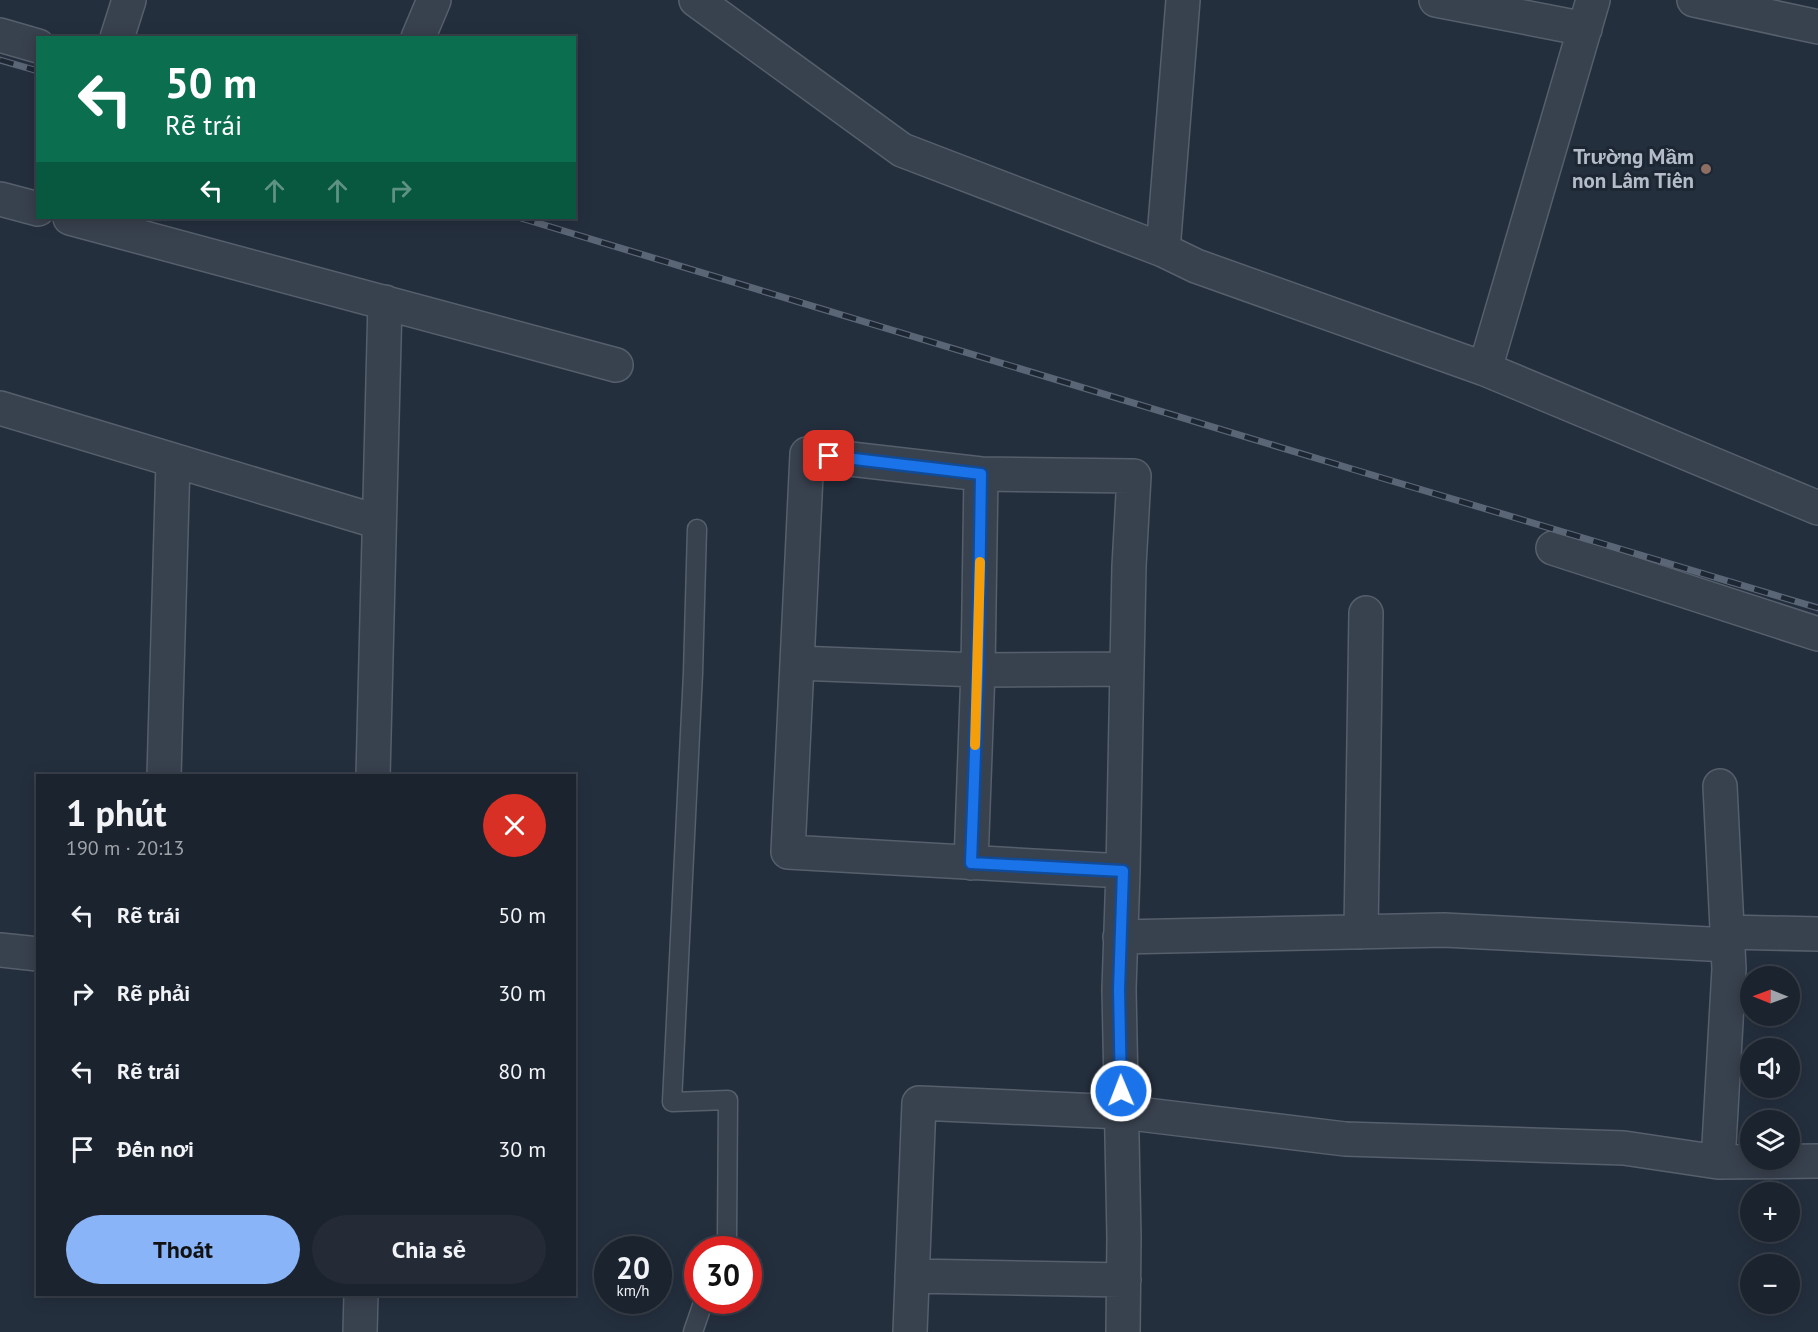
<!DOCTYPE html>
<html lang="vi">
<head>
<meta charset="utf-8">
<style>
	body { margin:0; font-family:"PT Sans",sans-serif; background:#242b36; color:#f1f3f6; height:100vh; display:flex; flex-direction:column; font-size:22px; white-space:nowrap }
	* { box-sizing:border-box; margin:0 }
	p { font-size:20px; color:#a0a4aa }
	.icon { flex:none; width:33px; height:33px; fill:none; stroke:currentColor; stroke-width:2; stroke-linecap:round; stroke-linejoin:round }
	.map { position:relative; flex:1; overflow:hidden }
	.panel { position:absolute; left:36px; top:774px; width:540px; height:522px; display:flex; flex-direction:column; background:#1b232e; border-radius:0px; box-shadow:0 3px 15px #0003,0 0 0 2px #39404a }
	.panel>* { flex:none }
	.hud { position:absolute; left:36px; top:36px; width:540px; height:183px; border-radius:0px; box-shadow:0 3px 15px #0003,0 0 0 2px #39404a; background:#0b6e4f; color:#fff; overflow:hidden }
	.needle { width:39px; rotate:271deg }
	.buttons { position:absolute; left:1740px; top:966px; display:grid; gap:12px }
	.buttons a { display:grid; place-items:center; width:60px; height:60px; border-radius:50%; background:#1b232e; box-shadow:0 3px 15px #0003,0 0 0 2px #39404a; font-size:30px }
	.speed { position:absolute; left:594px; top:1236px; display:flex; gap:12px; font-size:30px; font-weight:700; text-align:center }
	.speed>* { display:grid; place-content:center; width:78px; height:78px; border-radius:50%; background:#1b232e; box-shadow:0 3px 15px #0003,0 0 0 2px #39404a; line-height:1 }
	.speed small { font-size:15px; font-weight:400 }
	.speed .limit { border:9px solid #d22; background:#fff; color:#111 }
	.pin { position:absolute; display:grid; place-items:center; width:51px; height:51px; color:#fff; margin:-26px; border-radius:12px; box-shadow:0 3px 9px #0006 }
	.me { position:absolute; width:66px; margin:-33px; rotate:359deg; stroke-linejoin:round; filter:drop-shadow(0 0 4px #0008) }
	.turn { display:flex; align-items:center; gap:21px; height:126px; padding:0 30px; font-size:27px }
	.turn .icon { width:78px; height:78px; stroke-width:2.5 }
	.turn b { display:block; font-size:42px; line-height:51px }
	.lanes { display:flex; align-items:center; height:57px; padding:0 30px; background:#0003; justify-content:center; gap:30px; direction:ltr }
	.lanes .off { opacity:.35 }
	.round { display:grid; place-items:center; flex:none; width:63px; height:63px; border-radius:32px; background:#242b36 }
	.summary { display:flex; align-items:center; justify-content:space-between; height:102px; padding:0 30px }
	h1 { font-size:36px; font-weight:600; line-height:45px }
	.primary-button { display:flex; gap:12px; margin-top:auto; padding:12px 30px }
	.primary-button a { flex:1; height:69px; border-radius:36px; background:#8ab4f8; color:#111; font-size:24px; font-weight:600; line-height:69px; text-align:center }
	.primary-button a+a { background:#242b36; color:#f1f3f6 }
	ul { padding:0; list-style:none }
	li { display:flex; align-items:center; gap:18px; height:78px; padding:0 30px }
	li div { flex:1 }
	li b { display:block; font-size:22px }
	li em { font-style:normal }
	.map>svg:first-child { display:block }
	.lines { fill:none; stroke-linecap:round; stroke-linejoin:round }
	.service-casing { stroke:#565f6c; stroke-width:21 }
	.minor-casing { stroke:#565f6c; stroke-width:36 }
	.service { stroke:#38414e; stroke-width:18 }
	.minor { stroke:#38414e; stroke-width:33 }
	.rail-casing { stroke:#5a6575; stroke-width:7 }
	.rail { stroke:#1d2633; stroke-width:4.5; stroke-dasharray:14; stroke-linecap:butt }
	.route-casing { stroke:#114b97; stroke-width:15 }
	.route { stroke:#1a73e8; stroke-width:10 }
	.slow { stroke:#f59e0b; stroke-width:10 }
	.education-dot { fill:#8d6e63; stroke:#1d2633; stroke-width:2 }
	.labels { text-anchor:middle; stroke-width:6; stroke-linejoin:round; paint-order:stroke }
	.poi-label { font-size:21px; font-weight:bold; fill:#b4bcc9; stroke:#1d2633; text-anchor:end }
</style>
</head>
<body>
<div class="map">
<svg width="1818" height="1332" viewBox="0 0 1818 1332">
	<rect width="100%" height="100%" fill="#242f3e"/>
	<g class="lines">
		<!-- service casing -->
		<g class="service-casing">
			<path id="service" d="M 697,529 L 693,673 L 672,1102 L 728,1100 L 727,1238 L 723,1250
				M 693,1332 L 704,1300"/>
		</g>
		<!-- minor casing -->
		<g class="minor-casing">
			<path id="minor" d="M 696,0 L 902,150 L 1163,250 L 1196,266 L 1485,369 L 1818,508
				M 1436,0 L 1585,29
				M 1694,0 L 1818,27
				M 0,35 L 38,46
				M 117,38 L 129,0
				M 418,38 L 434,0
				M 0,199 L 38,209
				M 70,218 L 616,365
				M 1163,250 L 1183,0
				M 1485,369 L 1593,0
				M 0,408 L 379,522
				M 1553,548 L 1818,634
				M 797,663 L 978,670 L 1127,669
				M 164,776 L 173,461
				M 373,776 L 385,302
				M 971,863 L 978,670 L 981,474
				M 1123,871 L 788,852 L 807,454 L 981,474 L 1134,476 L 1129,566 L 1123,871 L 1119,989 L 1124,1237 L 1123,1332
				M 1361,932 L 1366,613
				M 1727,932 L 1818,934
				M 1120,937 L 1444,930 L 1728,945
				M 0,950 L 38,954
				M 1718,1162 L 1729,969 L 1720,786
				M 912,1276 L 1124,1280
				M 360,1332 L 361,1294
				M 910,1332 L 919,1103 L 1122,1112 L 1345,1139 L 1624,1148 L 1718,1162 L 1818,1161"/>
		</g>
		<!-- service -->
		<use href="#service" class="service"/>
		<!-- minor -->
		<use href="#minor" class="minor"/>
		<!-- rail casing -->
		<g class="rail-casing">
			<path id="rail" d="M 0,60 L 38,71
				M 521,218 L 1352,469 L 1818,608"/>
		</g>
		<!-- rail -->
		<use href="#rail" class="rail"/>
	</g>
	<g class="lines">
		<!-- route casing -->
		<g class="route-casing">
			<path id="route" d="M 829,456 L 981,474 L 978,670 L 971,863 L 1123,871 L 1119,989 L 1121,1091"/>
		</g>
		<!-- route -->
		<use href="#route" class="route"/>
		<!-- slow -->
		<path class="slow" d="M 975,745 L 980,562"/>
	</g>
	<!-- markers -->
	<circle class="education-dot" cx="1706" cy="169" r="6"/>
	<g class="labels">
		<!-- poi labels -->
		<g class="poi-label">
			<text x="1694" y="164">Trường Mầm<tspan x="1694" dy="24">non Lâm Tiên</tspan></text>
		</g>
	</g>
</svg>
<div class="buttons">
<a><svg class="needle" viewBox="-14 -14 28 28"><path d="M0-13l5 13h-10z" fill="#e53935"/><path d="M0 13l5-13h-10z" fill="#a0a4aa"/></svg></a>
<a><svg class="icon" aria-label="sound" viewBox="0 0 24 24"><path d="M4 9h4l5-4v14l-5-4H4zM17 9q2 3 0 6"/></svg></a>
<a><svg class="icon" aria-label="layers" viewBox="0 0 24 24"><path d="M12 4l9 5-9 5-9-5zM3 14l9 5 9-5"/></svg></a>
<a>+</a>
<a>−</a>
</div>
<div class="speed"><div>20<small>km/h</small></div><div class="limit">30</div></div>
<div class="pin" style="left:829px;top:456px;background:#d93025"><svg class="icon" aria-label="arrive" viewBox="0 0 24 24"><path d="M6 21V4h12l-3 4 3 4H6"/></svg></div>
<svg class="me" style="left:1121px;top:1091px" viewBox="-20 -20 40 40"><circle r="17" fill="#1a73e8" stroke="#fff" stroke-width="3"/><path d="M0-11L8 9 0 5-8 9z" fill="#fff"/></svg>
<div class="hud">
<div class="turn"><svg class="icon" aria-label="left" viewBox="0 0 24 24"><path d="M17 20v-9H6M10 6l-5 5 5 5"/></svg><div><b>50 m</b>Rẽ trái</div></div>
<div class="lanes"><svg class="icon" aria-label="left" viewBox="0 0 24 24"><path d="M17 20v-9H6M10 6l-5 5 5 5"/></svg><svg class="icon off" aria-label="ahead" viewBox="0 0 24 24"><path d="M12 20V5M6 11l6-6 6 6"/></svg><svg class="icon off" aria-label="ahead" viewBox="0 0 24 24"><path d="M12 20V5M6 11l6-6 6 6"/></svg><svg class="icon off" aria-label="right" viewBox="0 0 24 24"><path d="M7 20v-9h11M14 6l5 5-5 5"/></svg></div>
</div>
<section class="panel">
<div class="summary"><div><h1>1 phút</h1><p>190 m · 20:13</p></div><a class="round" style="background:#d93025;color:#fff"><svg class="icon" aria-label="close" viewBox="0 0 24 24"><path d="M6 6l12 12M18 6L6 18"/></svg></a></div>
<ul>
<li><svg class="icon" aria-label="left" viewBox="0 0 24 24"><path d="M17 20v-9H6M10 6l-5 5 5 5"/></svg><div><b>Rẽ trái</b></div><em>50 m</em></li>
<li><svg class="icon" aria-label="right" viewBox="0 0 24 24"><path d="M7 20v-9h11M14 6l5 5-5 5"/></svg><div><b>Rẽ phải</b></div><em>30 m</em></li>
<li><svg class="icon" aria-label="left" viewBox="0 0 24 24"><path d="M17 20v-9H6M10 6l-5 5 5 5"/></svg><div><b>Rẽ trái</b></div><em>80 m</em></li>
<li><svg class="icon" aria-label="arrive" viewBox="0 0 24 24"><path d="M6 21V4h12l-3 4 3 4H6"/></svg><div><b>Đến nơi</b></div><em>30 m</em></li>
</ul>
<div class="primary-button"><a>Thoát</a><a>Chia sẻ</a></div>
</section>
</div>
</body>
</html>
